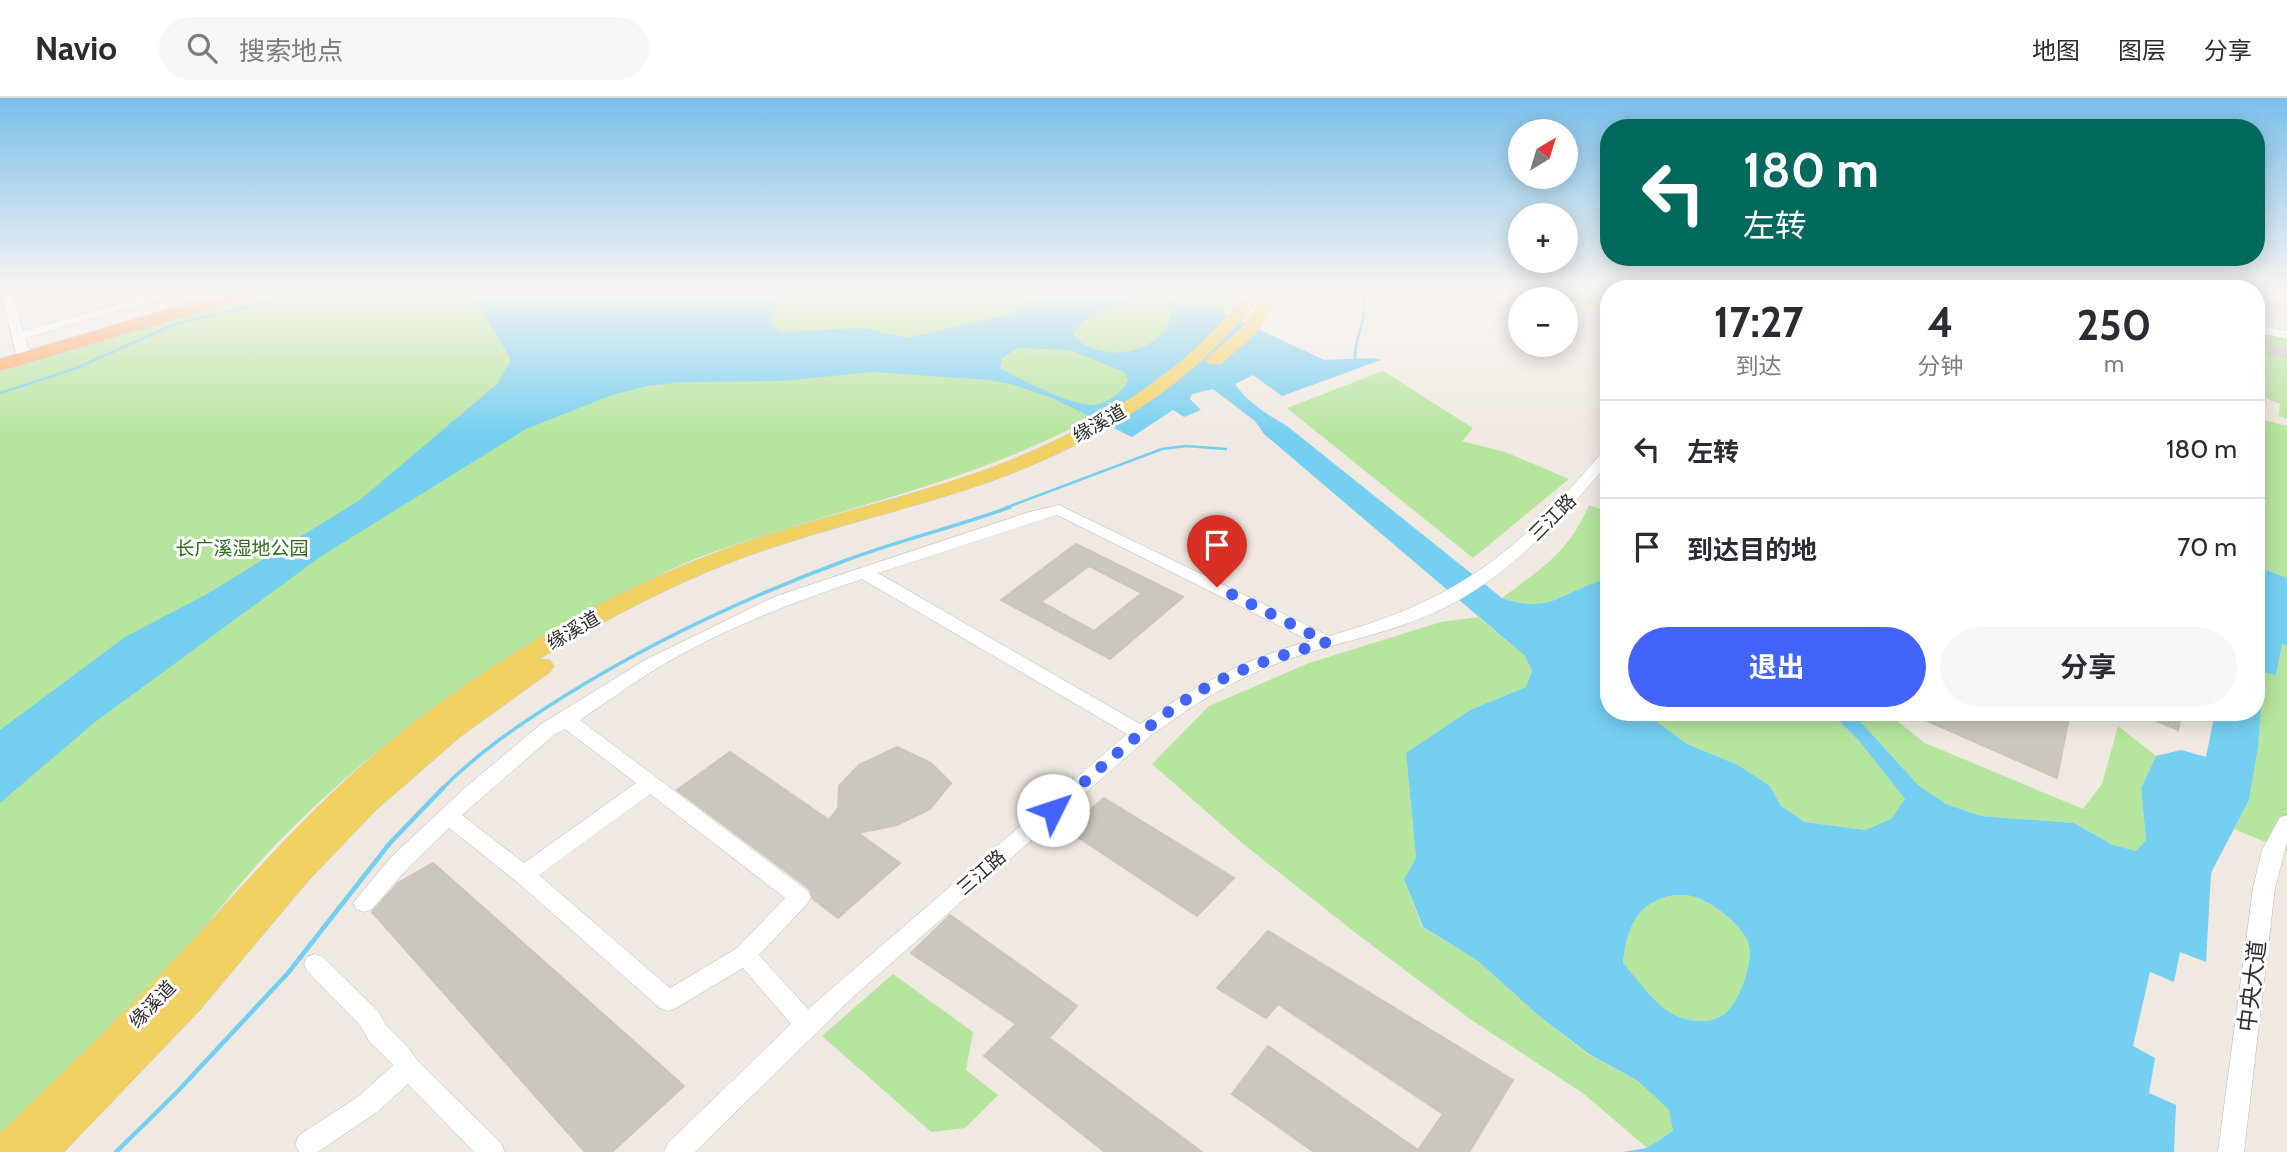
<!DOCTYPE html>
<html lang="zh">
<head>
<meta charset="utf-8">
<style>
	body { margin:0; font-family:Cabin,"Noto Sans SC",sans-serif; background:#f7f7f7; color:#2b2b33; height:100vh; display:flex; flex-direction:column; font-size:26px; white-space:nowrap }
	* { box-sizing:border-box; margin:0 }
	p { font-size:23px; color:#7c7c81 }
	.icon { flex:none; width:38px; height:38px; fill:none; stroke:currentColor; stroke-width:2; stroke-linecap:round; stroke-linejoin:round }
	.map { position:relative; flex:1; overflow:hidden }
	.panel { position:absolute; left:1600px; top:182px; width:665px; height:441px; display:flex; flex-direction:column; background:#fff; border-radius:28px; box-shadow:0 4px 18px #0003 }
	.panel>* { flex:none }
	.hud { position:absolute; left:1600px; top:21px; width:665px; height:147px; border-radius:28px; box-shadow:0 4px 18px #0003; background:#00695c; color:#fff; overflow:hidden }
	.needle { width:46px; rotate:38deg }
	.buttons { position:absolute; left:1508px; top:21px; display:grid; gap:14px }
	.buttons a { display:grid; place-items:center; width:70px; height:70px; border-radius:50%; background:#fff; box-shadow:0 4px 18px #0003; font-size:35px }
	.pin { position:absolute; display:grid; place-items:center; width:60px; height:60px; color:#fff; margin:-72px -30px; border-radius:50% 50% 50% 0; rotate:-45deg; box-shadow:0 0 7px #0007 }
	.pin .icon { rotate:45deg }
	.me { position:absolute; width:77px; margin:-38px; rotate:49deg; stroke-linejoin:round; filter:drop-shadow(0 0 5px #0008) }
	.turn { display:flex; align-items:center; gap:24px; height:147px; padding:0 28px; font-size:32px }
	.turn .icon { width:91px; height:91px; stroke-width:2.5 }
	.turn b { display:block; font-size:49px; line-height:60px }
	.eta { display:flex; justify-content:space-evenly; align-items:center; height:119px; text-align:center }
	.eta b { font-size:42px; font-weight:700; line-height:49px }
	.action { display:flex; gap:14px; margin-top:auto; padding:14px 28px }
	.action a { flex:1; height:80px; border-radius:42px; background:#4264fb; color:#fff; font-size:28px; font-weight:700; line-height:80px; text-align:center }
	.action a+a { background:#f7f7f7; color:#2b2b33 }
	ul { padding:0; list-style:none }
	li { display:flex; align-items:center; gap:21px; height:98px; padding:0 28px; border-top:2px solid #e1e1e2 }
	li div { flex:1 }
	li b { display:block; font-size:26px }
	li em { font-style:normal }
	header { display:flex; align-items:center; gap:42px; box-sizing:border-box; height:98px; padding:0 35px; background:#fff; border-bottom:2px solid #e1e1e2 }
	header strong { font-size:33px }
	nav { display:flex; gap:38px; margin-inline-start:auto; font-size:24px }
	.search { width:490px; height:63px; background:#f7f7f7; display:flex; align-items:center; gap:18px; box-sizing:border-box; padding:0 24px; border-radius:38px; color:#7c7c81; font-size:26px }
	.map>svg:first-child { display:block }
	.green { fill:#b6e59e }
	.pitch { fill:#c9ec9a }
	.water { fill:#75cff0; fill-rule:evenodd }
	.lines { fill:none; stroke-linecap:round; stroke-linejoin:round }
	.stream-far2 { stroke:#75cff0; stroke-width:2.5 }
	.stream-far1 { stroke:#75cff0; stroke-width:3.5 }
	.stream { stroke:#75cff0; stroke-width:4.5 }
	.building { fill:#cbc7bf; stroke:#cbc5ba; stroke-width:2; fill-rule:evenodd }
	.minor-casing { stroke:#b4b7c1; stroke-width:1 }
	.major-casing { stroke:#c9c9c9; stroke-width:1 }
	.highway-casing { stroke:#c9c9c9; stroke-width:2 }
	.minor { fill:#fff; fill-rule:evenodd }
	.major { fill:#f2d163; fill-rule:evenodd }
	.highway { fill:#ffa35c; fill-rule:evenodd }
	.route { stroke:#4264fb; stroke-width:12; stroke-dasharray:0 21.6 }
	.labels { text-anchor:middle; stroke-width:6; stroke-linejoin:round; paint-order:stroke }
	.street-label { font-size:19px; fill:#2e2e2e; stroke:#fff }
	.park-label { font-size:19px; fill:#2c6e1b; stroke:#fff }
	.near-street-label { font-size:23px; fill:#2e2e2e; stroke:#fff }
</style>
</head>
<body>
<header>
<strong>Navio</strong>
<div class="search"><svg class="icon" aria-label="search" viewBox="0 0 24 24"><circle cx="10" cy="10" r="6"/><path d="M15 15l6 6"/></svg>搜索地点</div>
<nav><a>地图</a><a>图层</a><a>分享</a></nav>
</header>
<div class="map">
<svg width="2287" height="1054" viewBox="0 0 2287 1054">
	<rect width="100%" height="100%" fill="#efe9e1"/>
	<!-- green -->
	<path class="green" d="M 270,191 L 1244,191 C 1223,224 1195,249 1164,273 C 1030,375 863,401 708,456 C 675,468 642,486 610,502 C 482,567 364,653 265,758 C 230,796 199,838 164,875 C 111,930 55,984 0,1038 L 0,269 Z
		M 2256,231 L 2287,238 L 2287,321 L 2279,318 L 2280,306 L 2256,296 Z
		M 1383,273 L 1473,330 L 1462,343 L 1505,354 L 1569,381 L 1473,460 L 1287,310 Z
		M 2261,321 L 2287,328 L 2287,480 L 2256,468 L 2256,327 Z
		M 1589,407 L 1608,414 L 1608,481 C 1564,491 1552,518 1502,500 C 1540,472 1570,453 1589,407 Z
		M 1478,519 L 1525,558 L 1532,573 L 1526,589 L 1470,612 L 1406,656 L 1416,760 L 1404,781 L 1422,829 L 1478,863 L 1539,918 L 1588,956 L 1638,983 L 1669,1012 L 1673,1033 L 1647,1050 L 1584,996 L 1470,921 L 1357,836 L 1242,745 L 1152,666 L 1209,608 L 1309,565 L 1441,524 Z
		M 2282,545 L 2287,547 L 2287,753 L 2234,731 L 2249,702 L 2258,650 L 2264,573 L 2276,577 Z
		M 1644,614 L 1830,614 L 1859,643 L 1905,701 L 1891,721 L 1865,732 L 1805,724 L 1781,708 L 1770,688 L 1738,667 L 1687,646 Z
		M 1862,614 L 1886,614 L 1925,645 L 2083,711 L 2102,686 L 2118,628 L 2156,658 L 2141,690 L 2146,742 L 2136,754 L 2113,747 L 2074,725 L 1981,718 L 1946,706 L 1918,687 L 1860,623 Z
		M 1674,797 C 1680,797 1689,797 1695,799 C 1712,805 1741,826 1748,844 C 1755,861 1739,907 1723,917 C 1708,926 1692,924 1677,918 C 1656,909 1638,883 1623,866 C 1627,830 1635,804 1674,797 Z
		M 893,876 L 973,934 L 966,972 L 998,997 L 965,1030 L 931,1034 L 822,938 Z"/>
	<!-- pitch -->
	<path class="pitch" d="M 1528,191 L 1608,191 L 1608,199 L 1595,211 Z"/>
	<!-- water -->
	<path class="water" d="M 459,191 L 796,191 L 784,195 L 771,218 L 772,228 L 781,234 L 863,230 L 907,240 L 1015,215 L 1052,191 L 1162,191 L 1161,197 L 1177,206 L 1206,209 L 1224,215 L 1324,262 L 1373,260 L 1381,262 L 1282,298 L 1253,277 L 1235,286 C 1247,304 1268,317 1287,328 L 1502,500 C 1552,518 1564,491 1608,481 L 1608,614 L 1644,614 L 1687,646 L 1738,667 L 1770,688 L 1781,708 L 1805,724 L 1865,732 L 1891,721 L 1905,701 L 1859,643 L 1830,614 L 1862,614 L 1860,623 L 1918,687 L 1946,706 L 1981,718 L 2074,725 L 2113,747 L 2136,753 L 2146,742 L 2141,690 L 2156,658 L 2181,652 L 2206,659 L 2215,614 L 2256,614 L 2256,468 L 2287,480 L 2287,547 L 2282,546 L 2276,577 L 2264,574 L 2258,650 L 2249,702 L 2211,775 L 2206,864 L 2180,854 L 2174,884 L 2150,874 L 2133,948 L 2155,960 L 2149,995 L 2176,1007 L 2174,1054 L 1623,1054 L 1647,1050 L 1673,1033 L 1669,1012 L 1638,983 L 1589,956 L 1539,918 L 1478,863 L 1423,829 L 1404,781 L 1416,760 L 1406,655 L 1470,612 L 1526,589 L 1532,573 L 1525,558 L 1264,336 L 1255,323 L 1213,291 L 1192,296 L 1190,301 L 1201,312 L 1184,319 L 1173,312 L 1132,339 L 1052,300 L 1011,286 L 988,282 L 873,274 L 783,283 L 682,284 L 647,288 L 612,297 L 526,331 L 320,459 L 95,624 L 0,705 L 0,632 L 125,539 L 207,496 L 360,402 L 497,286 L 511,262 L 484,216 ZM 1149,198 L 1171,208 C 1171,215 1171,223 1166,230 C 1148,258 1095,265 1073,236 C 1091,210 1121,209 1149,198 ZM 1018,250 L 1070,252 L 1124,274 L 1128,283 C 1122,294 1106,307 1093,307 C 1071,308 1020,281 1000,270 L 1002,260 ZM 1674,797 C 1680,797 1689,797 1695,799 C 1713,805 1741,826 1748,844 C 1755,861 1739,907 1723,917 C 1708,926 1692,924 1677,918 C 1656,909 1638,882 1623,865 C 1627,830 1636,804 1674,797 Z"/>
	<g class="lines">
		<!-- stream-far2 -->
		<path class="stream-far2" d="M 438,191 L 463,194
			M 1355,260 C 1354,234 1373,216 1360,191
			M 0,295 L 77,270 L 175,226 L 323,191
			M 1005,410 L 1162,351 L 1186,348 L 1226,351"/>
		<!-- stream-far1 -->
		<path class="stream-far1" d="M 441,692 C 477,655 520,626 563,599 C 651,544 747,499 844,463 C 899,442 956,429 1010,409"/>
		<!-- stream -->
		<path class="stream" d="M 116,1054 L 177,994 L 288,875 L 390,745 L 443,690"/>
	</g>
	<!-- building -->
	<path class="building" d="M 2256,243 L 2287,250 L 2287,260 L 2256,253 Z
		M 1076,446 L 1183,499 L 1110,561 L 1001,502 ZM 1089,468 L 1142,495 L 1094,533 L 1041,504 Z
		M 1907,614 L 2070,614 L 2057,680 Z
		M 2136,614 L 2182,614 L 2178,632 Z
		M 897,649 L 931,665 L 951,685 L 930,711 L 897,727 L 858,735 L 900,765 L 838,820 L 813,801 L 810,791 L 677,692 L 730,654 L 829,722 L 838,710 L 839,688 L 859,667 Z
		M 1104,700 L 1234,780 L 1197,818 L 1067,732 Z
		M 433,765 L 684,988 L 612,1054 L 585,1054 L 372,814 L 398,785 Z
		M 950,817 L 1077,908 L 1049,940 L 1202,1054 L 1105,1054 L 984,958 L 1016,926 L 911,855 Z
		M 1268,833 L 1513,982 L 1469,1054 L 1314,1054 L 1232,996 L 1268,948 L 1418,1052 L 1443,1016 L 1278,906 L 1266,920 L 1217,890 Z"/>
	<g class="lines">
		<!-- minor casing -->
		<g class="minor-casing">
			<path id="minor" d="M 0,191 L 11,191 L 23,233 L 163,194 L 162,191 L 174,191 L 176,196 L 25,240 L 30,255 L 23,259 L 16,255 Z
				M 2256,226 L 2287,233 L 2287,241 L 2256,234 Z
				M 1608,352 L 1608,365 C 1561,422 1509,478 1442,511 C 1391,536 1334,544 1281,564 C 1232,582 1189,609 1148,640 L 854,898 L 695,1054 L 664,1054 L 668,1045 L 791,926 L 743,870 L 676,910 L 668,913 L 660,910 L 516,783 L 449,730 L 407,771 L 372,811 L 364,814 L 356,811 L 353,805 L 391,759 L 467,688 L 541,626 L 645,562 L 776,498 L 1029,414 L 1059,407 L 1329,538 C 1458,502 1517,455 1603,353 ZM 1057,417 L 1310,543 C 1247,560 1193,588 1140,626 L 878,475 ZM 862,481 L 1127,636 L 808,911 L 759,857 L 808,805 L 811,799 L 808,793 L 580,622 C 605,605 630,587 656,571 C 720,532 791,505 862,481 ZM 565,631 L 636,685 L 524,765 L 462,717 L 555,636 ZM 650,696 L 785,800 L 737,850 L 670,890 L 539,777 Z
				M 2287,717 L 2287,745 L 2275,790 L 2244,1054 L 2218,1054 L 2253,790 L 2262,752 L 2280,719 Z
				M 315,856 L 323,859 L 378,913 L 386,927 L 408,949 L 417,962 L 501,1045 L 505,1054 L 474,1054 L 408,986 L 377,1014 L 318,1054 L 299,1054 L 295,1046 L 299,1037 L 359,998 L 393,967 L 369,943 L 360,927 L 307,873 L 304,866 L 307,859 Z"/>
		</g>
		<!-- major casing -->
		<g class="major-casing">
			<path id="major" d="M 1249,191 L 1265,191 C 1200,285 1093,347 986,385 C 910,411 830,429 753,456 C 678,483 608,520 539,561 L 550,562 L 554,568 L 550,574 L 460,639 L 376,712 L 308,783 L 200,912 L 64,1054 L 0,1054 L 0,1035 C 58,980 115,924 170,866 C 232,801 290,732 358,671 C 407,627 462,587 519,552 C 586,510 659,475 734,448 C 812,421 893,403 971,377 C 1074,342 1185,280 1249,191 Z
				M 1268,191 L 1284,191 L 1255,236 L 1221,266 L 1209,266 L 1206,262 L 1209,258 L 1243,229 Z"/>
		</g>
		<!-- highway casing -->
		<g class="highway-casing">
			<path id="highway" d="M 238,191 L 266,191 L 263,195 L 0,273 L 0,261 Z"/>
		</g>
		<!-- minor -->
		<use href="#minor" class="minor"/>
		<!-- major -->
		<use href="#major" class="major"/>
		<!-- highway -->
		<use href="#highway" class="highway"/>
	</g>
	<!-- sky -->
	<linearGradient id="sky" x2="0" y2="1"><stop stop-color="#7abfeb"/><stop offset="0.57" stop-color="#f8f5f2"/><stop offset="1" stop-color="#f8f5f2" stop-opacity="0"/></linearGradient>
	<rect width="2287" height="338" fill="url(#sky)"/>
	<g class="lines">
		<!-- route -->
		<path class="route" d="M 1053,712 C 1096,674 1139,633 1187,601 C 1229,573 1279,558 1327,544 L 1217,489"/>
	</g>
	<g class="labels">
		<!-- street labels -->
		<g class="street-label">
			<text transform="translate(1099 325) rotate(-29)" y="7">缘溪道</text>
			<text transform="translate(1552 419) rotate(-45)" y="7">三江路</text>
			<text transform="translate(573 532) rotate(-30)" y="7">缘溪道</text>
			<text transform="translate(981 774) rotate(-41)" y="7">三江路</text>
			<text transform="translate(152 906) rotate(-46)" y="7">缘溪道</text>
		</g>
		<!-- park labels -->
		<g class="park-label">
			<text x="242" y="457">长广溪湿地公园</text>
		</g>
		<!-- near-street labels -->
		<g class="near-street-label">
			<text transform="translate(2252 888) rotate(-83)" y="8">中央大道</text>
		</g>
	</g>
</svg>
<div class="buttons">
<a><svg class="needle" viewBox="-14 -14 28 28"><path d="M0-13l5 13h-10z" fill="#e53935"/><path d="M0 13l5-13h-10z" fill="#7c7c81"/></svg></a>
<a>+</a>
<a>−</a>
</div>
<div class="pin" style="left:1217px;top:489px;background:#d93025"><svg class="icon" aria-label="arrive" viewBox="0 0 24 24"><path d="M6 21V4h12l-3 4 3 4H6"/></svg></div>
<svg class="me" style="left:1053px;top:712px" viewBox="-20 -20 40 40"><circle r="19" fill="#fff"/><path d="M0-13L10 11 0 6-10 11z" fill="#4264fb"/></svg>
<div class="hud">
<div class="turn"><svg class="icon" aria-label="left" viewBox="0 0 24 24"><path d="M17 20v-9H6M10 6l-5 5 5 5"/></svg><div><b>180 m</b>左转</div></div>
</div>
<section class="panel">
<div class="eta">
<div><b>17:27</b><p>到达</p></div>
<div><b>4</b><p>分钟</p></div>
<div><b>250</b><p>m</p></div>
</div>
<ul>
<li><svg class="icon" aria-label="left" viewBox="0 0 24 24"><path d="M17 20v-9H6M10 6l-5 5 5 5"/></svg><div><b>左转</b></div><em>180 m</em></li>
<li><svg class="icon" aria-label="arrive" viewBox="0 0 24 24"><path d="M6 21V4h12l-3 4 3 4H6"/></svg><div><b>到达目的地</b></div><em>70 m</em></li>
</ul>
<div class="action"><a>退出</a><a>分享</a></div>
</section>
</div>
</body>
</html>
